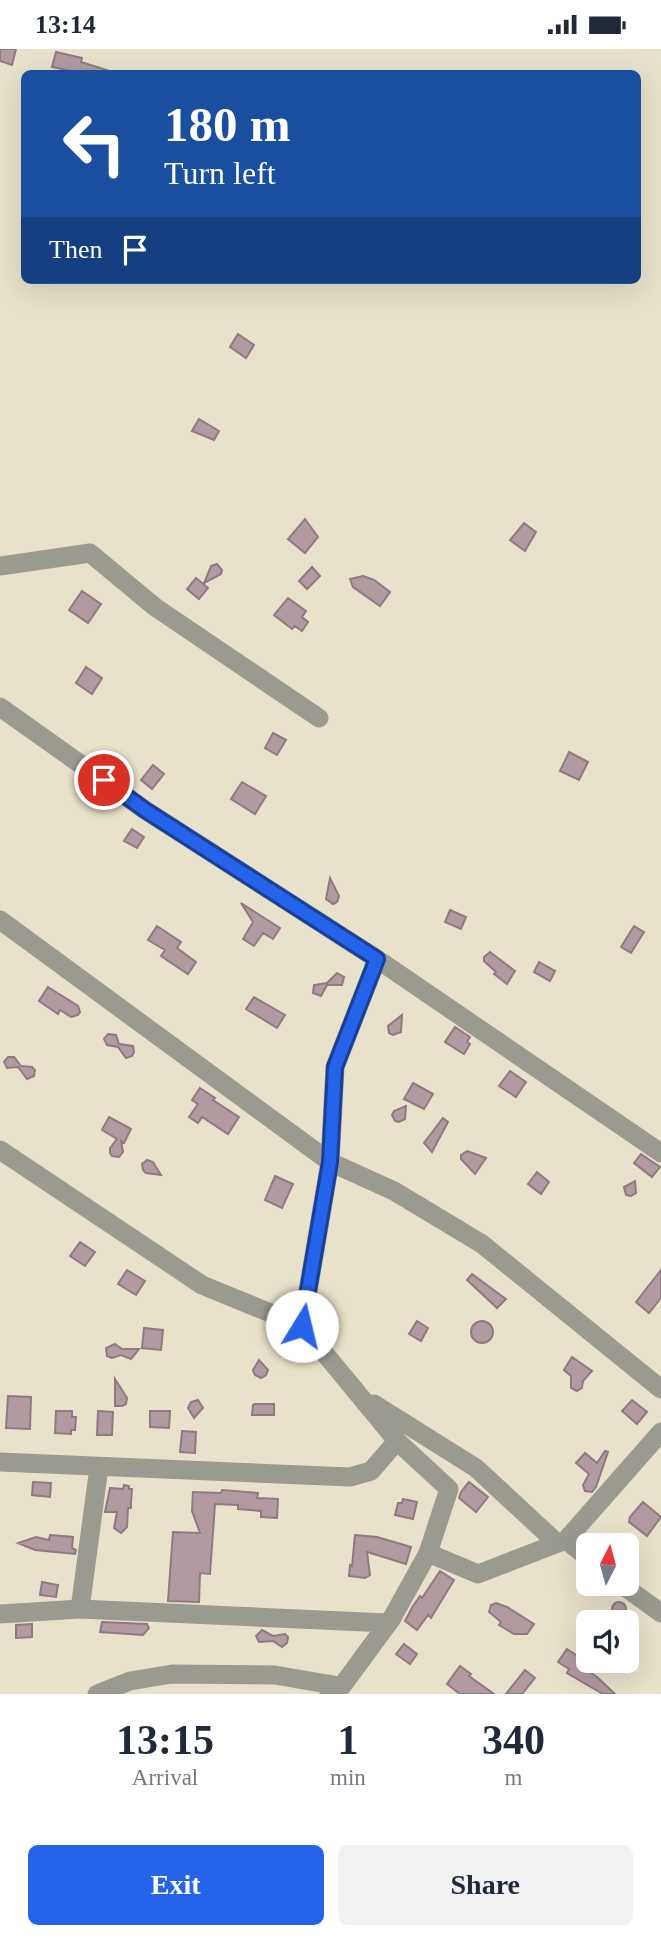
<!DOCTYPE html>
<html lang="en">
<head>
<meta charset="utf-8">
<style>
	body { margin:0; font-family:Georgia,serif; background:#f2f2f3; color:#1f2937; height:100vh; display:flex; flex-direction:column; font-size:26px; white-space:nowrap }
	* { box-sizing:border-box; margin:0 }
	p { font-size:23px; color:#747a83 }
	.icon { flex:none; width:38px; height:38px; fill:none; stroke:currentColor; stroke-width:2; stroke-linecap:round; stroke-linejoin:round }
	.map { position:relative; height:1645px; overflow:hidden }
	.drawer { display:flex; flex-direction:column; background:#fff; flex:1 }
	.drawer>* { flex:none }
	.top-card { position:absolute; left:21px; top:21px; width:620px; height:214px; border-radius:10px; box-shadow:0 7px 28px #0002; background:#1a4fa0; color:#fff; overflow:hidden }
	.needle { width:46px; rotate:6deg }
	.fabs { position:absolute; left:576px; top:1484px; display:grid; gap:14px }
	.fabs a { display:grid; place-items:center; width:63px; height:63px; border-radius:10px; background:#fff; box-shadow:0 7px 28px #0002; font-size:35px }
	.pin { position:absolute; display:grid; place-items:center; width:60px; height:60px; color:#fff; margin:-30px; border:4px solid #fff; border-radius:50%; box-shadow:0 2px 7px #0007 }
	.me { position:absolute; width:77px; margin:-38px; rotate:9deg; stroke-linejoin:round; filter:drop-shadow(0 0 5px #0008) }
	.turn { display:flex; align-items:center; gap:24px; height:147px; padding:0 28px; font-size:32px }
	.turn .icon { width:91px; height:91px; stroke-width:2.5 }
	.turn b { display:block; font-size:49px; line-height:60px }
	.then { display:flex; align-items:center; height:66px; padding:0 28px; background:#0003; gap:14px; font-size:26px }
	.eta { display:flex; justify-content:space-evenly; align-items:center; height:119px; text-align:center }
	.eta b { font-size:42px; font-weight:700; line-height:49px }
	.primary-button { display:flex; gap:14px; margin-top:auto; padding:14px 28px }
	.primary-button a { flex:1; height:80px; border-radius:10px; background:#2563eb; color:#fff; font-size:28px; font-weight:700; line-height:80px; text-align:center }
	.primary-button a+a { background:#f2f2f3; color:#1f2937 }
	.status { display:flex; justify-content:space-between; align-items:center; height:49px; padding:0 35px; background:#fff; direction:ltr }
	.status svg { height:19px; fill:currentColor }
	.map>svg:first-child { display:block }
	.building { fill:#b29aa1; stroke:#907981; stroke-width:2 }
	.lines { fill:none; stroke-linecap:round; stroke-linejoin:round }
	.minor { stroke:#9b9a91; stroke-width:19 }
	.route-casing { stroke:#184099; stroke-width:18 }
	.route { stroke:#2563eb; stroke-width:12 }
</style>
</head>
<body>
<div class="status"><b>13:14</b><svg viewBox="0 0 49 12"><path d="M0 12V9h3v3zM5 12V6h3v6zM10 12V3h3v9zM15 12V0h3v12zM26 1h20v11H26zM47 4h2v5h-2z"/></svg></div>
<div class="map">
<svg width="661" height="1645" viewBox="0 0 661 1645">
	<rect width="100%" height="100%" fill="#e8e1cb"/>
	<!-- building -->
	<path class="building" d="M 0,0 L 16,0 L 12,16 L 0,12 Z
		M 56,3 L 82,9 L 81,13 L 110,22 L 109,24 L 81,24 L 52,18 Z
		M 238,285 L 254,296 L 246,309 L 230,298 Z
		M 199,370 L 219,382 L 214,391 L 192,382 Z
		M 305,470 L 318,488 L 305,504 L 288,490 Z
		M 524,474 L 536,483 L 525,502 L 510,491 Z
		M 217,515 L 222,521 L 221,525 L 204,534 L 211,517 Z
		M 312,518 L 320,527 L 307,540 L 299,532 Z
		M 363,527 L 374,531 L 390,543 L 380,557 L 353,538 L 350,530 Z
		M 196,529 L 208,539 L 199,550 L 187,540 Z
		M 82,542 L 101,555 L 88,574 L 69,561 Z
		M 288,549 L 306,562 L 302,568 L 308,573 L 302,582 L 295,577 L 292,580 L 274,566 Z
		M 86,618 L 102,629 L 92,645 L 76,634 Z
		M 273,684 L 286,691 L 277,706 L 265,699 Z
		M 569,703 L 588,713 L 579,731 L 560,722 Z
		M 153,716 L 164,725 L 152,740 L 141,731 Z
		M 242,733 L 266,747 L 255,765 L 231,750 Z
		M 132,780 L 144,788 L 137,799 L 124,792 Z
		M 330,829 L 339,847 L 337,853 L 333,855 L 326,850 Z
		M 241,854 L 280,879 L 273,890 L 263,884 L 254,897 L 243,890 L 253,873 Z
		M 450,861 L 466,868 L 461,880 L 445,873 Z
		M 157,877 L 181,893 L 177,899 L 196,913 L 188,925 L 161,907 L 165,901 L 148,891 Z
		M 634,877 L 644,883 L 631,904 L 621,898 Z
		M 490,903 L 515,922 L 507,935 L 494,925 L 496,923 L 484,912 L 484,908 Z
		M 539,913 L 555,922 L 550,932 L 534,923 Z
		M 337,924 L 344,928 L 342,936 L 327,936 L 321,947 L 313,944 L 314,936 L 327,934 Z
		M 48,938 L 78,957 L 80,963 L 78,966 L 71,968 L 60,961 L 58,965 L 39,952 Z
		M 254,948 L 285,966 L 277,979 L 246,960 Z
		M 402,966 L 401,983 L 393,986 L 389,984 L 388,977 Z
		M 455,978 L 470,988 L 467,993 L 470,995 L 464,1005 L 445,993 Z
		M 108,985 L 116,986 L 119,995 L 133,997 L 134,1003 L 132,1007 L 126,1009 L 118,998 L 107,996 L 104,990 Z
		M 8,1008 L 14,1008 L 21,1017 L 32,1018 L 35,1021 L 34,1027 L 27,1030 L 18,1018 L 7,1019 L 4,1013 Z
		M 510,1022 L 526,1033 L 516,1048 L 499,1037 Z
		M 413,1034 L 433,1045 L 424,1060 L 404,1050 Z
		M 200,1039 L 215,1049 L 213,1051 L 239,1068 L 228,1085 L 202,1068 L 198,1074 L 189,1068 L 198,1055 L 192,1051 Z
		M 406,1057 L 405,1070 L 399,1073 L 395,1072 L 392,1066 L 394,1062 Z
		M 109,1068 L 131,1080 L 124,1094 L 121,1092 L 123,1103 L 119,1108 L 112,1107 L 110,1104 L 110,1099 L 117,1090 L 102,1081 Z
		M 443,1069 L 448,1073 L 432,1103 L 424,1094 Z
		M 467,1102 L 486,1109 L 475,1125 L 461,1110 L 461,1106 Z
		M 641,1105 L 660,1118 L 652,1128 L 634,1114 Z
		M 147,1111 L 153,1113 L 161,1126 L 146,1124 L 143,1121 L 142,1115 Z
		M 537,1123 L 549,1133 L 541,1145 L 528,1135 Z
		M 275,1127 L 293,1135 L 282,1159 L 265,1151 Z
		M 635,1132 L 636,1144 L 631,1147 L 626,1146 L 624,1138 Z
		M 80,1193 L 95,1203 L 85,1217 L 70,1207 Z
		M 127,1221 L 145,1232 L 136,1246 L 118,1235 Z
		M 661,1221 L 661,1249 L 649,1264 L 636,1253 Z
		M 472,1225 L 506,1250 L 497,1259 L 467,1231 Z
		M 417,1272 L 428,1279 L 421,1292 L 409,1285 Z
		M471 1283a11 11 0 1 1 22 0a11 11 0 1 1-22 0Z
		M 144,1279 L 163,1281 L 161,1301 L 142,1299 Z
		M 115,1295 L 122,1300 L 139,1300 L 131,1310 L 121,1306 L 112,1309 L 107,1307 L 106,1299 Z
		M 572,1308 L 592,1322 L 583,1332 L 582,1339 L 577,1342 L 571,1339 L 571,1327 L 564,1321 Z
		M 259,1311 L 268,1321 L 266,1326 L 261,1329 L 255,1326 L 253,1321 Z
		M 115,1330 L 127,1349 L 126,1355 L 122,1357 L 115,1357 Z
		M 8,1347 L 31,1348 L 30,1380 L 6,1379 Z
		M 198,1351 L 203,1359 L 194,1369 L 188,1359 L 191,1353 Z
		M 632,1351 L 647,1363 L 637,1375 L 622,1362 Z
		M 255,1355 L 274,1355 L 274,1366 L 252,1366 L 253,1356 Z
		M 56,1362 L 72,1362 L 72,1368 L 76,1368 L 75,1381 L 71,1381 L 71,1385 L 55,1384 Z
		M 98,1362 L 113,1363 L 112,1386 L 97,1386 Z
		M 150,1362 L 170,1362 L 169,1379 L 150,1378 Z
		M 182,1382 L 196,1383 L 195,1404 L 180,1403 Z
		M 605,1402 L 608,1403 L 596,1438 L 592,1443 L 585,1442 L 583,1436 L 589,1425 L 576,1414 L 585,1404 L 597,1414 Z
		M 33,1433 L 51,1434 L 50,1448 L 32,1446 Z
		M 469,1433 L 488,1448 L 476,1463 L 459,1449 L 461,1443 Z
		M 124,1436 L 129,1437 L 129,1440 L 132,1440 L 131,1452 L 131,1459 L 128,1459 L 127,1478 L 121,1484 L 114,1479 L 117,1463 L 105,1463 L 110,1439 L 123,1440 Z
		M 222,1441 L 258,1444 L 257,1449 L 278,1450 L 277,1469 L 261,1468 L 261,1462 L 238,1460 L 238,1456 L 215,1455 L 210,1525 L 200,1524 L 199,1553 L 168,1552 L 173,1483 L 200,1484 L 192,1462 L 193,1443 L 221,1444 Z
		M 403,1450 L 417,1453 L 413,1470 L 395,1466 L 398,1454 L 402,1454 Z
		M 643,1453 L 661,1468 L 647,1487 L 629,1473 L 630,1468 Z
		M 50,1486 L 73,1488 L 72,1499 L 76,1501 L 75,1505 L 35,1501 L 18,1494 L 36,1488 L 49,1491 Z
		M 355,1486 L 377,1488 L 411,1498 L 406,1515 L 367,1503 L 370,1526 L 365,1529 L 349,1527 L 350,1516 L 352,1517 Z
		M 440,1522 L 454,1531 L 431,1569 L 428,1566 L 417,1581 L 405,1572 L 413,1557 L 420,1547 L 422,1549 Z
		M 42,1533 L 58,1536 L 56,1548 L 40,1546 Z
		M612 1560a7 7 0 1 1 14 0a7 7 0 1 1-14 0Z
		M 496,1554 L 507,1558 L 534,1575 L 527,1585 L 514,1585 L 499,1576 L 501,1573 L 489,1563 L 491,1556 Z
		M 102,1573 L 147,1575 L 149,1579 L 143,1586 L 100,1583 Z
		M 32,1575 L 32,1588 L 16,1589 L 16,1576 Z
		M 262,1581 L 273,1587 L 285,1585 L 288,1588 L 287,1594 L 282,1598 L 273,1592 L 259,1593 L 256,1587 Z
		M 404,1595 L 417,1605 L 410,1615 L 396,1605 Z
		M 567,1600 L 582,1610 L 579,1615 L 597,1628 L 615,1645 L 603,1645 L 567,1624 L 569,1620 L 558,1613 Z
		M 460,1617 L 471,1625 L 469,1627 L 494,1645 L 460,1645 L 447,1635 Z
		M 525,1621 L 535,1629 L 522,1645 L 506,1645 Z"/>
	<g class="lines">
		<!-- minor -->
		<path class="minor" d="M 0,517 L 90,504 L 155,558 L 319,669
			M 0,658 L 145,761 L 377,910 L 661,1104
			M 0,871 L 330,1113 L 302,1277 L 397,1392 L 449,1440 L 428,1504 L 392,1569 L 342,1637 L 329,1645
			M 377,910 L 335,1018 L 330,1113 L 394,1142 L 482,1195 L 661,1340
			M 0,1101 L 202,1236 L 302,1277
			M 374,1355 L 476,1419 L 557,1494
			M 0,1413 L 350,1428 L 371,1422 L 397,1392
			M 566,1491 L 588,1509
			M 428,1504 L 478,1525 L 566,1491 L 661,1383
			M 621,1535 L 661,1564
			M 80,1560 L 99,1418
			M 0,1565 L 80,1560 L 387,1574
			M 97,1645 L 130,1632 L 172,1625 L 275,1626 L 339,1637"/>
	</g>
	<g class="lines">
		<!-- route casing -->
		<g class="route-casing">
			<path id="route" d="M 104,731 L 145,761 L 377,910 L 335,1018 L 330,1113 L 302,1277"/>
		</g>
		<!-- route -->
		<use href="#route" class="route"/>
	</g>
</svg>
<div class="fabs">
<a><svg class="needle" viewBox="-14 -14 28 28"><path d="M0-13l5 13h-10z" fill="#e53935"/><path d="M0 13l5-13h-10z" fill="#747a83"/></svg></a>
<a><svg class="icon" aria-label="sound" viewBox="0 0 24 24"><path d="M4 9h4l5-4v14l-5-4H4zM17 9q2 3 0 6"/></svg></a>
</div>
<div class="pin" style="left:104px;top:731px;background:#d93025"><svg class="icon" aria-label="arrive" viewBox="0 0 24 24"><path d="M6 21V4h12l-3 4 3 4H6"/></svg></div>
<svg class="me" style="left:302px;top:1277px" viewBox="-20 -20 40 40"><circle r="19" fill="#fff"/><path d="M0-13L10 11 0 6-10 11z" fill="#2563eb"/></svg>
<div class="top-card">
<div class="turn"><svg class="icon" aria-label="left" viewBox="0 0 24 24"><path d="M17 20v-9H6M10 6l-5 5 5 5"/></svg><div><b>180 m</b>Turn left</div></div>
<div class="then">Then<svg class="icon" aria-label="arrive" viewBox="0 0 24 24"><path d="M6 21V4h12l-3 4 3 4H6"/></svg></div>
</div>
</div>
<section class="drawer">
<div class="eta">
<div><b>13:15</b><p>Arrival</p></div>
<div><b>1</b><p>min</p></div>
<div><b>340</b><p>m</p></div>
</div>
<div class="primary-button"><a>Exit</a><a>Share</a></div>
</section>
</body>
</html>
